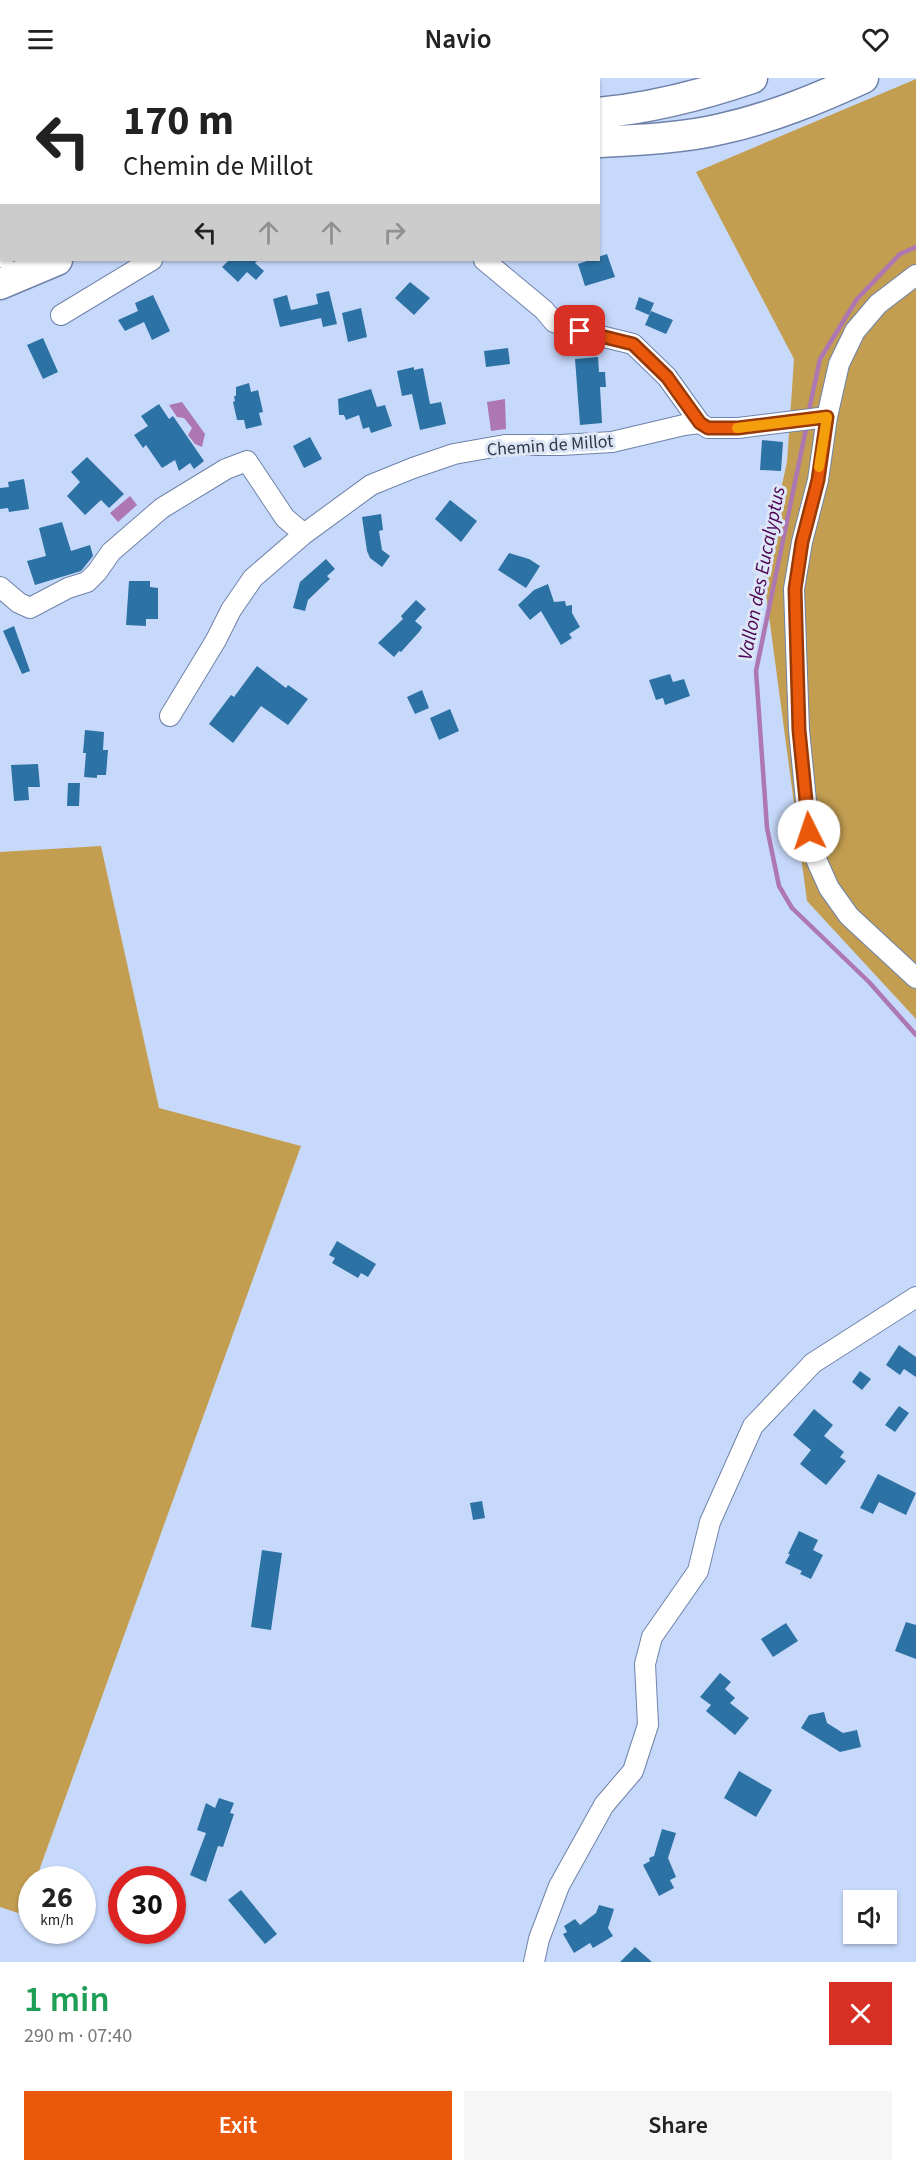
<!DOCTYPE html>
<html lang="en">
<head>
<meta charset="utf-8">
<style>
	body { margin:0; font-family:"Source Sans 3",sans-serif; background:#f6f6f6; color:#222; height:100vh; display:flex; flex-direction:column; font-size:22px; white-space:nowrap }
	* { box-sizing:border-box; margin:0 }
	p { font-size:20px; color:#767676 }
	.icon { flex:none; width:33px; height:33px; fill:none; stroke:currentColor; stroke-width:2; stroke-linecap:round; stroke-linejoin:round }
	.map { position:relative; height:1884px; overflow:hidden }
	.panel { display:flex; flex-direction:column; background:#fff; flex:1 }
	.panel>* { flex:none }
	.banner { position:absolute; left:0px; top:0px; width:600px; height:183px; box-shadow:0 2px 4px #0004; background:#fff; color:#222; overflow:hidden }
	.tools { position:absolute; left:843px; top:1812px; display:grid; gap:12px }
	.tools a { display:grid; place-items:center; width:54px; height:54px; border-radius:0px; background:#fff; box-shadow:0 2px 4px #0004; font-size:30px }
	.speed { position:absolute; left:18px; top:1788px; display:flex; gap:12px; font-size:30px; font-weight:700; text-align:center }
	.speed>* { display:grid; place-content:center; width:78px; height:78px; border-radius:50%; background:#fff; box-shadow:0 2px 4px #0004; line-height:1 }
	.speed small { font-size:15px; font-weight:400 }
	.speed .limit { border:9px solid #d22; background:#fff; color:#111 }
	.pin { position:absolute; display:grid; place-items:center; width:51px; height:51px; color:#fff; margin:-26px; border-radius:12px; box-shadow:0 3px 9px #0006 }
	.me { position:absolute; width:66px; margin:-33px; rotate:356deg; stroke-linejoin:round; filter:drop-shadow(0 0 4px #0008) }
	.turn { display:flex; align-items:center; gap:21px; height:126px; padding:0 24px; font-size:27px }
	.turn .icon { width:78px; height:78px; stroke-width:2.5 }
	.turn b { display:block; font-size:42px; line-height:51px }
	.lanes { display:flex; align-items:center; height:57px; padding:0 24px; background:#0003; justify-content:center; gap:30px; direction:ltr }
	.lanes .off { opacity:.35 }
	.round { display:grid; place-items:center; flex:none; width:63px; height:63px; border-radius:0px; background:#f6f6f6 }
	.headline { display:flex; align-items:center; justify-content:space-between; height:102px; padding:0 24px }
	h1 { font-size:36px; font-weight:600; line-height:45px; color:#1e9e55 }
	.primary-button { display:flex; gap:12px; margin-top:auto; padding:12px 24px }
	.primary-button a { flex:1; height:69px; border-radius:0px; background:#ea580c; color:#fff; font-size:24px; font-weight:600; line-height:69px; text-align:center }
	.primary-button a+a { background:#f6f6f6; color:#222 }
	header { display:flex; justify-content:space-between; align-items:center; height:78px; padding:0 24px; background:#fff; font-size:27px; font-weight:600 }
	.map>svg:first-child { display:block }
	.forest { fill:#c39e51 }
	.water { fill:#ad77b2 }
	.lines { fill:none; stroke-linecap:round; stroke-linejoin:round }
	.stream { stroke:#ad77b2; stroke-width:4.5 }
	.building { fill:#2c72a4 }
	.minor-casing { stroke:#6f82a9; stroke-width:22 }
	.primary-casing { stroke:#6f82a9; stroke-width:33 }
	.minor { stroke:#fff; stroke-width:20 }
	.primary { stroke:#fff; stroke-width:30 }
	.route-casing { stroke:#983908; stroke-width:15 }
	.route { stroke:#ea580c; stroke-width:10 }
	.slow { stroke:#f59e0b; stroke-width:10 }
	.labels { text-anchor:middle; stroke-width:6; stroke-linejoin:round; paint-order:stroke }
	.street-label { font-size:18px; fill:#2f3748; stroke:#dde6f7 }
	.water-label { font-size:20px; font-style:italic; fill:#4c0452; stroke:#dde6f7 }
</style>
</head>
<body>
<header><svg class="icon" aria-label="menu" viewBox="0 0 24 24"><path d="M4 6h16M4 12h16M4 18h16"/></svg>Navio<svg class="icon" aria-label="heart" viewBox="0 0 24 24"><path d="M12 20l-8-8c-3-5 5-10 8-4 3-6 11-1 8 4z"/></svg></header>
<div class="map">
<svg width="916" height="1884" viewBox="0 0 916 1884">
	<rect width="100%" height="100%" fill="#c7d9fb"/>
	<!-- forest -->
	<path class="forest" d="M 916,1 L 916,941 L 807,823 L 763,493 L 787,384 L 794,281 L 696,94 Z
		M 101,768 L 159,1030 L 301,1068 L 36,1801 L 32,1802 L 31,1815 L 24,1837 L 0,1829 L 0,774 Z"/>
	<!-- water -->
	<path class="water" d="M 505,321 L 506,351 L 491,353 L 487,324 Z
		M 182,324 L 205,356 L 202,369 L 195,366 L 188,357 L 192,350 L 184,340 L 177,339 L 169,327 Z
		M 130,418 L 137,427 L 118,444 L 110,435 Z"/>
	<g class="lines">
		<!-- stream -->
		<path class="stream" d="M 808,337 L 820,281 L 857,221 L 900,176 L 916,169
			M 807,346 L 756,593 L 767,750 L 779,808 L 792,830 L 869,904 L 916,957"/>
	</g>
	<!-- building -->
	<path class="building" d="M 607,176 L 615,199 L 585,208 L 578,186 L 590,182 L 598,182 L 598,179 Z
		M 229,182 L 258,182 L 255,185 L 264,193 L 256,202 L 247,194 L 238,204 L 222,189 Z
		M 410,204 L 430,220 L 414,237 L 395,220 Z
		M 329,213 L 337,246 L 323,249 L 321,240 L 280,249 L 273,221 L 287,217 L 291,232 L 318,226 L 316,216 Z
		M 153,217 L 170,253 L 152,262 L 144,244 L 125,253 L 118,242 L 138,233 L 135,225 Z
		M 639,219 L 654,225 L 649,237 L 635,231 Z
		M 361,230 L 367,259 L 348,264 L 342,235 Z
		M 651,233 L 673,242 L 666,256 L 645,247 Z
		M 43,260 L 58,294 L 43,301 L 27,267 Z
		M 508,270 L 510,286 L 486,289 L 484,273 Z
		M 598,279 L 599,294 L 605,294 L 606,309 L 600,309 L 602,345 L 580,347 L 575,281 Z
		M 414,289 L 414,292 L 423,290 L 430,326 L 441,324 L 446,346 L 420,352 L 412,316 L 402,318 L 397,293 Z
		M 249,305 L 251,314 L 258,312 L 263,334 L 259,335 L 262,347 L 246,351 L 244,342 L 237,342 L 233,324 L 235,323 L 234,318 L 236,318 L 236,309 Z
		M 371,311 L 377,329 L 385,327 L 392,348 L 371,355 L 369,349 L 363,351 L 359,337 L 346,342 L 344,337 L 339,337 L 338,321 Z
		M 159,326 L 169,341 L 173,338 L 204,383 L 194,391 L 190,385 L 179,393 L 175,382 L 162,390 L 146,367 L 143,370 L 134,357 L 148,348 L 141,338 Z
		M 310,359 L 322,381 L 304,390 L 293,368 Z
		M 762,362 L 783,364 L 781,393 L 760,392 Z
		M 87,379 L 124,416 L 109,430 L 101,422 L 85,437 L 67,418 L 80,404 L 71,394 Z
		M 24,401 L 29,431 L 9,434 L 8,430 L 0,431 L 0,410 L 9,409 L 8,404 Z
		M 450,422 L 477,443 L 461,464 L 435,441 Z
		M 381,436 L 383,452 L 379,453 L 382,472 L 390,478 L 382,489 L 370,480 L 367,473 L 362,439 Z
		M 62,444 L 71,473 L 90,467 L 93,478 L 81,493 L 35,507 L 27,483 L 46,478 L 39,450 Z
		M 509,475 L 529,481 L 540,488 L 526,510 L 498,492 Z
		M 326,481 L 335,491 L 327,498 L 330,501 L 308,522 L 305,533 L 293,530 L 300,504 Z
		M 129,503 L 150,503 L 150,509 L 158,510 L 158,541 L 146,541 L 146,548 L 126,547 Z
		M 548,506 L 554,524 L 565,523 L 566,528 L 572,527 L 572,535 L 580,549 L 569,556 L 572,560 L 561,567 L 541,533 L 530,542 L 518,527 L 534,512 Z
		M 416,522 L 426,531 L 415,543 L 422,549 L 420,553 L 401,574 L 399,573 L 394,579 L 378,565 L 403,541 L 401,538 Z
		M 14,548 L 30,593 L 22,596 L 3,553 Z
		M 257,588 L 286,610 L 288,607 L 308,621 L 288,647 L 261,628 L 233,665 L 209,646 L 231,617 L 234,619 Z
		M 670,596 L 673,604 L 684,601 L 690,618 L 665,627 L 663,620 L 656,622 L 649,602 Z
		M 422,612 L 429,630 L 415,636 L 407,619 Z
		M 450,631 L 459,653 L 439,662 L 430,640 Z
		M 85,652 L 104,654 L 103,672 L 108,672 L 106,697 L 97,697 L 97,700 L 84,699 L 86,675 L 83,675 Z
		M 38,686 L 40,709 L 28,709 L 29,722 L 14,723 L 11,687 Z
		M 68,705 L 80,705 L 79,728 L 67,728 Z
		M 337,1163 L 376,1186 L 368,1199 L 361,1195 L 358,1200 L 332,1185 L 335,1180 L 329,1177 Z
		M 899,1267 L 916,1279 L 916,1299 L 904,1291 L 900,1297 L 886,1287 Z
		M 860,1293 L 871,1301 L 862,1312 L 852,1304 Z
		M 899,1328 L 909,1335 L 895,1354 L 885,1347 Z
		M 814,1331 L 833,1347 L 824,1358 L 844,1374 L 840,1379 L 846,1383 L 826,1407 L 800,1386 L 811,1372 L 793,1357 Z
		M 878,1396 L 916,1415 L 906,1437 L 879,1424 L 873,1436 L 860,1430 Z
		M 482,1423 L 485,1440 L 473,1442 L 470,1425 Z
		M 799,1453 L 818,1462 L 813,1472 L 823,1477 L 811,1501 L 800,1496 L 802,1493 L 785,1485 L 790,1476 L 788,1476 Z
		M 262,1472 L 282,1475 L 271,1552 L 251,1549 Z
		M 906,1544 L 916,1547 L 916,1581 L 895,1573 Z
		M 786,1545 L 798,1563 L 773,1579 L 761,1561 Z
		M 720,1595 L 731,1604 L 725,1611 L 735,1620 L 730,1625 L 749,1640 L 735,1657 L 706,1633 L 711,1627 L 700,1619 Z
		M 824,1634 L 827,1645 L 843,1655 L 857,1652 L 861,1669 L 840,1674 L 801,1650 L 809,1637 Z
		M 739,1693 L 772,1712 L 756,1739 L 724,1720 Z
		M 219,1720 L 234,1725 L 230,1735 L 234,1736 L 223,1769 L 218,1768 L 206,1804 L 190,1797 L 206,1755 L 197,1752 L 206,1725 L 215,1730 Z
		M 662,1751 L 676,1755 L 668,1780 L 676,1799 L 670,1802 L 674,1810 L 659,1818 L 643,1787 L 650,1783 L 649,1780 L 654,1778 Z
		M 241,1812 L 277,1856 L 265,1866 L 228,1822 Z
		M 599,1827 L 614,1831 L 608,1850 L 613,1858 L 593,1870 L 590,1865 L 574,1875 L 563,1856 L 567,1854 L 564,1848 L 575,1841 L 580,1847 L 596,1835 Z
		M 635,1869 L 652,1884 L 620,1884 Z"/>
	<g class="lines">
		<!-- minor casing -->
		<g class="minor-casing">
			<path id="minor" d="M 351,0 L 352,2
				M 484,182 L 544,232 L 554,244 L 580,253 L 633,266 L 667,299 L 700,345
				M 916,197 L 878,226 L 855,253 L 839,286 L 827,339 L 818,402 L 802,464 L 794,511 L 799,652 L 809,753 L 816,781 L 829,810 L 849,838 L 916,900
				M 61,237 L 152,182
				M 0,509 L 19,525 L 30,530 L 68,510 L 87,504 L 97,494 L 111,474 L 162,430 L 226,391 L 247,383 L 285,440 L 304,456
				M 170,638 L 216,562 L 231,532 L 253,500 L 304,456 L 371,407 L 413,390 L 454,376 L 505,367 L 561,367 L 612,364 L 684,347 L 700,345 L 708,350 L 738,350 L 827,339
				M 534,1884 L 539,1861 L 559,1808 L 604,1727 L 633,1693 L 648,1647 L 645,1586 L 652,1559 L 698,1493 L 710,1444 L 753,1348 L 813,1285 L 916,1219"/>
		</g>
		<!-- primary casing -->
		<g class="primary-casing">
			<path id="primary" d="M 598,35 C 652,30 702,17 752,0
				M 598,64 C 637,62 684,60 721,51 C 771,40 817,21 863,0
				M 0,174 L 2,174
				M 0,206 L 57,182"/>
		</g>
		<!-- minor -->
		<use href="#minor" class="minor"/>
		<!-- primary -->
		<use href="#primary" class="primary"/>
	</g>
	<g class="lines">
		<!-- route casing -->
		<g class="route-casing">
			<path id="route" d="M 580,253 L 633,266 L 667,299 L 700,345 L 708,350 L 738,350 L 827,339 L 818,402 L 802,464 L 795,511 L 799,652 L 809,753"/>
		</g>
		<!-- route -->
		<use href="#route" class="route"/>
		<!-- slow -->
		<path class="slow" d="M 737,350 L 827,339 L 819,389"/>
	</g>
	<g class="labels">
		<!-- street labels -->
		<g class="street-label">
			<text transform="translate(550 367) rotate(-4)" y="6">Chemin de Millot</text>
		</g>
		<!-- water labels -->
		<g class="water-label">
			<text transform="translate(761 495) rotate(-79)" y="7">Vallon des Eucalyptus</text>
		</g>
	</g>
</svg>
<div class="tools">
<a><svg class="icon" aria-label="sound" viewBox="0 0 24 24"><path d="M4 9h4l5-4v14l-5-4H4zM17 9q2 3 0 6"/></svg></a>
</div>
<div class="speed"><div>26<small>km/h</small></div><div class="limit">30</div></div>
<div class="pin" style="left:580px;top:253px;background:#d93025"><svg class="icon" aria-label="arrive" viewBox="0 0 24 24"><path d="M6 21V4h12l-3 4 3 4H6"/></svg></div>
<svg class="me" style="left:809px;top:753px" viewBox="-20 -20 40 40"><circle r="19" fill="#fff"/><path d="M0-13L10 11 0 6-10 11z" fill="#ea580c"/></svg>
<div class="banner">
<div class="turn"><svg class="icon" aria-label="left" viewBox="0 0 24 24"><path d="M17 20v-9H6M10 6l-5 5 5 5"/></svg><div><b>170 m</b>Chemin de Millot</div></div>
<div class="lanes"><svg class="icon" aria-label="left" viewBox="0 0 24 24"><path d="M17 20v-9H6M10 6l-5 5 5 5"/></svg><svg class="icon off" aria-label="ahead" viewBox="0 0 24 24"><path d="M12 20V5M6 11l6-6 6 6"/></svg><svg class="icon off" aria-label="ahead" viewBox="0 0 24 24"><path d="M12 20V5M6 11l6-6 6 6"/></svg><svg class="icon off" aria-label="right" viewBox="0 0 24 24"><path d="M7 20v-9h11M14 6l5 5-5 5"/></svg></div>
</div>
</div>
<section class="panel">
<div class="headline"><div><h1>1 min</h1><p>290 m · 07:40</p></div><a class="round" style="background:#d93025;color:#fff"><svg class="icon" aria-label="close" viewBox="0 0 24 24"><path d="M6 6l12 12M18 6L6 18"/></svg></a></div>
<div class="primary-button"><a>Exit</a><a>Share</a></div>
</section>
</body>
</html>
